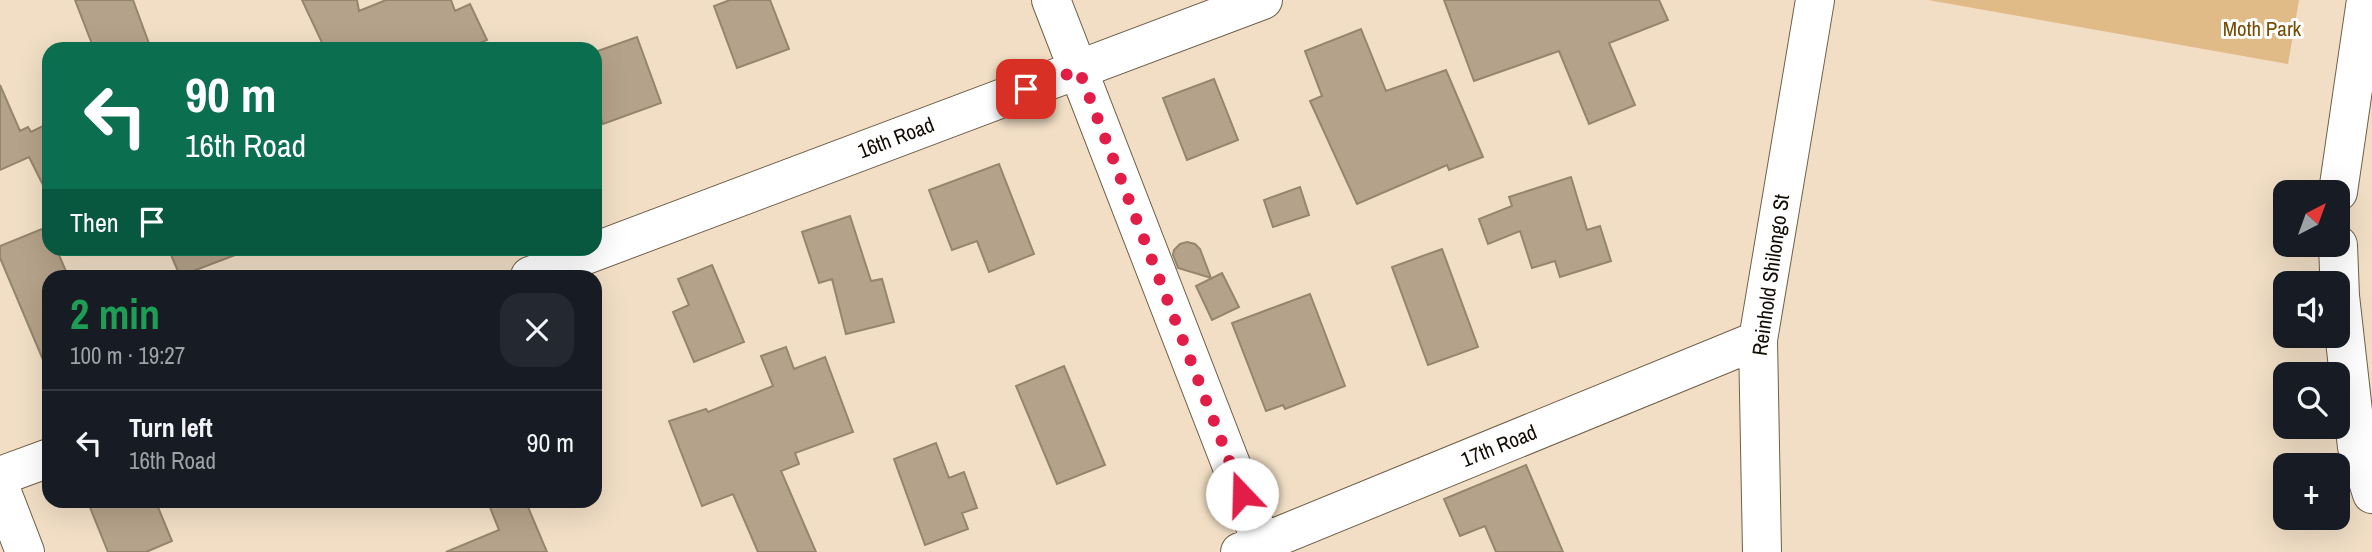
<!DOCTYPE html>
<html lang="en">
<head>
<meta charset="utf-8">
<style>
	body { margin:0; font-family:"Archivo Narrow",sans-serif; background:#242831; color:#f1f3f6; height:100vh; display:flex; flex-direction:column; font-size:26px; white-space:nowrap }
	* { box-sizing:border-box; margin:0 }
	p { font-size:23px; color:#9ea1a6 }
	.icon { flex:none; width:38px; height:38px; fill:none; stroke:currentColor; stroke-width:2; stroke-linecap:round; stroke-linejoin:round }
	.map { position:relative; flex:1; overflow:hidden }
	.details { position:absolute; left:42px; top:270px; width:560px; height:238px; display:flex; flex-direction:column; background:#171b24; border-radius:21px; box-shadow:0 7px 28px #0002 }
	.details>* { flex:none }
	.hud { position:absolute; left:42px; top:42px; width:560px; height:214px; border-radius:21px; box-shadow:0 7px 28px #0002; background:#0b6e4f; color:#fff; overflow:hidden }
	.needle { width:46px; rotate:41deg }
	.controls { position:absolute; left:2273px; top:180px; display:grid; gap:14px }
	.controls a { display:grid; place-items:center; width:77px; height:77px; border-radius:14px; background:#171b24; box-shadow:0 7px 28px #0002; font-size:35px }
	.pin { position:absolute; display:grid; place-items:center; width:60px; height:60px; color:#fff; margin:-30px; border-radius:14px; box-shadow:0 4px 10px #0006 }
	.me { position:absolute; width:77px; margin:-38px; rotate:339deg; stroke-linejoin:round; filter:drop-shadow(0 0 5px #0008) }
	.turn { display:flex; align-items:center; gap:24px; height:147px; padding:0 28px; font-size:32px }
	.turn .icon { width:91px; height:91px; stroke-width:2.5 }
	.turn b { display:block; font-size:49px; line-height:60px }
	.then { display:flex; align-items:center; height:66px; padding:0 28px; background:#0003; gap:14px; font-size:26px }
	.round { display:grid; place-items:center; flex:none; width:74px; height:74px; border-radius:21px; background:#242831 }
	.summary { display:flex; align-items:center; justify-content:space-between; height:119px; padding:0 28px }
	h1 { font-size:42px; font-weight:700; line-height:52px; color:#1e9e55 }
	ul { padding:0; list-style:none }
	li { display:flex; align-items:center; gap:21px; height:105px; padding:0 28px; border-top:2px solid #363941 }
	li div { flex:1 }
	li b { display:block; font-size:26px }
	li em { font-style:normal }
	.map>svg:first-child { display:block }
	.green { fill:#e0ba87 }
	.building { fill:#b5a28a; stroke:#96856d; stroke-width:2 }
	.lines { fill:none; stroke-linecap:round; stroke-linejoin:round }
	.minor-casing { stroke:#70604a; stroke-width:40 }
	.minor { stroke:#fff; stroke-width:38 }
	.route { stroke:#e11d48; stroke-width:12; stroke-dasharray:0 21.6 }
	.labels { text-anchor:middle; stroke-width:6; stroke-linejoin:round; paint-order:stroke }
	.park-label { font-size:21px; fill:#754d03; stroke:#fff }
	.street-label { font-size:21px; fill:#130c05; stroke:#fff }
</style>
</head>
<body>
<div class="map">
<svg width="2372" height="552" viewBox="0 0 2372 552">
	<rect width="100%" height="100%" fill="#f1dec5"/>
	<!-- green -->
	<path class="green" d="M 1928,0 L 2299,0 L 2288,64 Z"/>
	<!-- building -->
	<path class="building" d="M 75,0 L 133,0 L 151,49 L 94,49 Z
		M 302,0 L 357,0 L 359,11 L 386,0 L 451,0 L 455,11 L 470,4 L 487,40 L 466,49 L 325,49 Z
		M 730,0 L 770,0 L 789,49 L 737,68 L 714,6 Z
		M 1444,0 L 1659,0 L 1668,20 L 1609,43 L 1635,105 L 1589,124 L 1559,51 L 1474,81 Z
		M 1361,29 L 1386,91 L 1446,70 L 1483,157 L 1449,170 L 1447,165 L 1357,204 L 1310,101 L 1322,96 L 1305,51 Z
		M 637,37 L 661,103 L 603,124 L 595,101 L 595,52 Z
		M 1214,79 L 1238,140 L 1187,160 L 1163,98 Z
		M 0,85 L 20,131 L 28,127 L 31,132 L 49,123 L 49,197 L 29,157 L 0,170 Z
		M 999,164 L 1034,254 L 989,272 L 977,241 L 952,250 L 929,190 Z
		M 1571,177 L 1587,230 L 1600,226 L 1611,261 L 1560,277 L 1555,261 L 1532,268 L 1520,231 L 1488,244 L 1479,219 L 1512,206 L 1509,197 Z
		M 1300,187 L 1309,215 L 1273,227 L 1264,200 Z
		M 850,216 L 871,281 L 882,279 L 894,322 L 846,334 L 832,279 L 819,283 L 802,232 Z
		M 47,227 L 49,248 L 56,248 L 68,276 L 49,276 L 49,374 L 0,258 L 0,246 Z
		M 1187,242 L 1195,244 L 1200,249 L 1211,278 L 1178,268 L 1173,255 L 1174,250 L 1180,244 Z
		M 168,248 L 251,248 L 251,249 L 180,276 Z
		M 1442,249 L 1478,347 L 1428,365 L 1392,267 Z
		M 712,265 L 744,342 L 694,362 L 673,312 L 689,305 L 678,279 Z
		M 1222,273 L 1239,307 L 1212,320 L 1196,286 Z
		M 1310,294 L 1345,386 L 1285,409 L 1283,405 L 1266,411 L 1232,323 Z
		M 786,347 L 794,369 L 825,357 L 853,432 L 795,453 L 799,464 L 781,471 L 816,552 L 758,552 L 733,494 L 702,506 L 669,421 L 706,409 L 708,412 L 773,386 L 761,356 Z
		M 1064,366 L 1105,465 L 1057,484 L 1016,386 Z
		M 936,443 L 949,478 L 964,472 L 977,508 L 962,513 L 968,529 L 925,545 L 894,459 Z
		M 1526,465 L 1563,552 L 1496,552 L 1485,526 L 1460,536 L 1444,499 Z
		M 87,500 L 155,500 L 172,541 L 146,552 L 108,552 Z
		M 487,500 L 525,500 L 547,552 L 446,552 L 499,530 Z"/>
	<g class="lines">
		<!-- minor casing -->
		<g class="minor-casing">
			<path id="minor" d="M 1051,0 L 1265,552
				M 2338,192 L 2366,0
				M 2338,245 L 2340,296 L 2357,447 L 2372,494
				M 530,276 L 1263,0
				M 0,476 L 49,458
				M 0,487 L 25,552
				M 1240,552 L 1758,340
				M 1762,552 L 1758,340 L 1815,0"/>
		</g>
		<!-- minor -->
		<use href="#minor" class="minor"/>
	</g>
	<g class="lines">
		<!-- route -->
		<path class="route" d="M 1026,89 L 1079,70 L 1242,494"/>
	</g>
	<g class="labels">
		<!-- park labels -->
		<g class="park-label">
			<text x="2262" y="36">Moth Park</text>
		</g>
		<!-- street labels -->
		<g class="street-label">
			<text transform="translate(896 138) rotate(-21)" y="7">16th Road</text>
			<text transform="translate(1771 275) rotate(-82)" y="7">Reinhold Shilongo St</text>
			<text transform="translate(1499 446) rotate(-22)" y="7">17th Road</text>
		</g>
	</g>
</svg>
<div class="controls">
<a><svg class="needle" viewBox="-14 -14 28 28"><path d="M0-13l5 13h-10z" fill="#e53935"/><path d="M0 13l5-13h-10z" fill="#9ea1a6"/></svg></a>
<a><svg class="icon" aria-label="sound" viewBox="0 0 24 24"><path d="M4 9h4l5-4v14l-5-4H4zM17 9q2 3 0 6"/></svg></a>
<a><svg class="icon" aria-label="search" viewBox="0 0 24 24"><circle cx="10" cy="10" r="6"/><path d="M15 15l6 6"/></svg></a>
<a>+</a>
</div>
<div class="pin" style="left:1026px;top:89px;background:#d93025"><svg class="icon" aria-label="arrive" viewBox="0 0 24 24"><path d="M6 21V4h12l-3 4 3 4H6"/></svg></div>
<svg class="me" style="left:1242px;top:494px" viewBox="-20 -20 40 40"><circle r="19" fill="#fff"/><path d="M0-13L10 11 0 6-10 11z" fill="#e11d48"/></svg>
<div class="hud">
<div class="turn"><svg class="icon" aria-label="left" viewBox="0 0 24 24"><path d="M17 20v-9H6M10 6l-5 5 5 5"/></svg><div><b>90 m</b>16th Road</div></div>
<div class="then">Then<svg class="icon" aria-label="arrive" viewBox="0 0 24 24"><path d="M6 21V4h12l-3 4 3 4H6"/></svg></div>
</div>
<section class="details">
<div class="summary"><div><h1>2 min</h1><p>100 m · 19:27</p></div><a class="round"><svg class="icon" aria-label="close" viewBox="0 0 24 24"><path d="M6 6l12 12M18 6L6 18"/></svg></a></div>
<ul>
<li><svg class="icon" aria-label="left" viewBox="0 0 24 24"><path d="M17 20v-9H6M10 6l-5 5 5 5"/></svg><div><b>Turn left</b><p>16th Road</p></div><em>90 m</em></li>
</ul>
</section>
</div>
</body>
</html>
